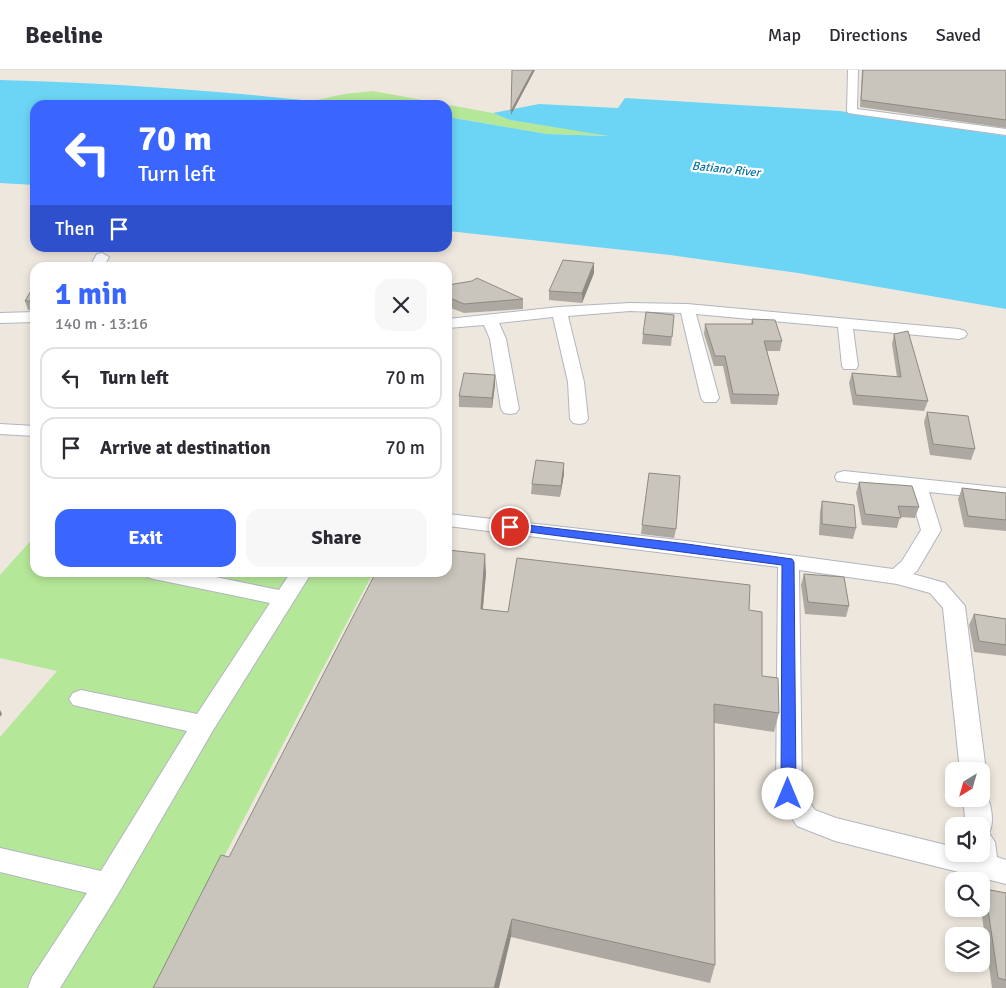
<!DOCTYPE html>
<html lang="en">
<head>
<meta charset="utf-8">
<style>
	body { margin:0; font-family:Signika,sans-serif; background:#f7f7f7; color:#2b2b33; height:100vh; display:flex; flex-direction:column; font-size:19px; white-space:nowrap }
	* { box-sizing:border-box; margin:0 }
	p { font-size:16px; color:#7c7c81 }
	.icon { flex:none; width:28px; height:28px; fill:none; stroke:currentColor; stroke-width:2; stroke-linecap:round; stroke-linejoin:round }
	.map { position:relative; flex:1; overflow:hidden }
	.sheet { position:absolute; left:30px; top:192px; width:422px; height:315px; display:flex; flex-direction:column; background:#fff; border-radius:15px; box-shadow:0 2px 8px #0003 }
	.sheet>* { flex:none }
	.top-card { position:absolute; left:30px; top:30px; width:422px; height:152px; border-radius:15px; box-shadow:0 2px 8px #0003; background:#3a65ff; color:#fff; overflow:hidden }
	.needle { width:32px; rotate:217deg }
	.fabs { position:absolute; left:945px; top:692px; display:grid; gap:10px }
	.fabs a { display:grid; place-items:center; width:45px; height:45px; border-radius:10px; background:#fff; box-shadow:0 2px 8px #0003; font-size:25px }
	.pin { position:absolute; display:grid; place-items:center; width:42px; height:42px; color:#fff; margin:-21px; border:2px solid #fff; border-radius:50%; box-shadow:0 1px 5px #0007 }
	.me { position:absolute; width:55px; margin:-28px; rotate:0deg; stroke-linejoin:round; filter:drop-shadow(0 0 4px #0008) }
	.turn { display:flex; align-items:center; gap:18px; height:105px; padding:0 25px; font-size:22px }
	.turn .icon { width:65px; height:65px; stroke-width:2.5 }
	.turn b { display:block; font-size:35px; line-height:42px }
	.then { display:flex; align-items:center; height:48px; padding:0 25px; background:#0003; gap:10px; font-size:19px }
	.round { display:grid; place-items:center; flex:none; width:52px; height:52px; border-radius:15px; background:#f7f7f7 }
	.summary { display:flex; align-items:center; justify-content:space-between; height:85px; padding:0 25px }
	h1 { font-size:30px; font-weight:800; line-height:38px; color:#3a65ff }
	.cta { display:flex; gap:10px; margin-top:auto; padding:10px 25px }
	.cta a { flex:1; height:58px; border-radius:15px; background:#3a65ff; color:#fff; font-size:20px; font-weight:800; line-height:58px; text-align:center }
	.cta a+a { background:#f7f7f7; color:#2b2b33 }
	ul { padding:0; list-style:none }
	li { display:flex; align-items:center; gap:15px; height:62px; margin:0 10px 8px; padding:0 15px; border:2px solid #e1e1e2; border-radius:15px }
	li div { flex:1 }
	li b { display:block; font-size:19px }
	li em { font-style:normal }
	header { display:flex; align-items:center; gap:30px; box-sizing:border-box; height:70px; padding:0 25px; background:#fff; border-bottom:1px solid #e1e1e2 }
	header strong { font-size:24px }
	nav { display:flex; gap:28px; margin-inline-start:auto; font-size:18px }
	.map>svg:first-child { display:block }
	.green { fill:#b5e798 }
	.water { fill:#6cd5f5 }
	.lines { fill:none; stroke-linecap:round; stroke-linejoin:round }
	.street-casing { stroke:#b2b5c0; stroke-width:2 }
	.street { fill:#fff; fill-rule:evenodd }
	.wall { fill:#ada9a2 }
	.shaded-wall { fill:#8d8a84 }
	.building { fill:#c9c5bc; stroke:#8d8a84 }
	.route { fill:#3a65ff; stroke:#2642a6 }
	.labels { text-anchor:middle; stroke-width:4.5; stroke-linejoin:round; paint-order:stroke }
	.far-water-label { font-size:12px; font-style:italic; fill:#0774a5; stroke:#fff }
</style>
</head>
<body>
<header>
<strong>Beeline</strong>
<nav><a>Map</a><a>Directions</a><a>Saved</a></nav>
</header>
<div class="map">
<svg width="1006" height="918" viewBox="0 0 1006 918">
	<rect width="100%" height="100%" fill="#eee7de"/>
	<!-- green -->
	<path class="green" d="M 373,21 L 493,43 L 510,50 L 615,66 L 547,64 L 448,47 L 448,35 L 351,35 L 313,31 L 344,24 Z
		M 35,466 L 35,502 L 373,503 L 155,918 L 0,918 L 0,667 L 57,601 L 0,588 L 0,505 Z"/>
	<!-- water -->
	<path class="water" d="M 0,10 C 117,13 234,22 351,35 L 35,35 L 35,115 L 0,113 Z
		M 625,28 L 840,41 L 1006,66 L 1006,239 L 798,203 L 670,185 L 448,161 L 448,47 L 547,64 L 609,66 L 510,50 L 493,43 L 539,34 L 618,38 Z"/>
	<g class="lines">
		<!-- street casing -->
		<g class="street-casing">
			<path id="street" d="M 848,0 L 858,0 L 857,39 L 1006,59 L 1006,65 L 848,43 L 847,41 Z
				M 102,183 L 109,187 L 103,198 L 89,198 L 97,184 Z
				M 630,233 L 687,234 L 959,259 L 965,261 L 967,264 L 965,267 L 959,269 L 853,259 L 858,296 L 856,299 L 844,299 L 842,296 L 838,257 L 696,244 L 719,328 L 716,332 L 704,332 L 701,328 L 681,243 L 630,241 L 568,246 L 584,312 L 588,349 L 585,353 L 579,354 L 573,353 L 570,349 L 568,312 L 553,247 L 499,253 L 506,269 L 519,339 L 516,343 L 510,344 L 504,343 L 501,339 L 490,269 L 484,255 L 448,258 L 448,249 L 559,237 Z
				M 35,242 L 35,252 L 0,253 L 0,243 Z
				M 0,354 L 35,356 L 35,366 L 0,364 Z
				M 844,401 L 1006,418 L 1006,430 L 929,422 L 941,460 L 917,501 L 913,504 L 945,513 L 965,536 L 986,701 L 981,709 L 981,701 L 960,701 L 943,538 L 930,523 L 897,514 L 799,500 L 802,721 L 815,740 L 836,748 L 954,777 L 954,784 L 981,784 L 981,756 L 966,756 L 963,729 L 981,729 L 981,720 L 985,721 C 991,733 995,751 989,763 L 995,772 L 997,787 L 1006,790 L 1006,814 L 835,771 L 797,756 L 776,724 L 778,497 L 448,456 L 448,444 L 687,471 L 893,499 L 902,491 L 921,460 L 909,420 L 837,411 L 835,407 L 837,403 Z
				M 144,502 L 191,502 L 279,520 L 291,502 L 312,502 L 212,662 L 118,824 L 60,918 L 28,918 L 32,907 L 87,823 L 0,802 L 0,778 L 101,801 L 187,661 L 73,635 L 69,629 L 73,623 L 81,620 L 197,644 L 270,533 L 154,509 L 147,507 Z"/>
		</g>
		<!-- street -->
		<use href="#street" class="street"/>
	</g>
	<!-- wall -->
	<path class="wall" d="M 862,0 L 1006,0 L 1006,58 L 860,37 Z
		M 594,193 L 594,203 L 582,233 L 549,230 L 549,221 Z
		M 35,214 L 35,240 L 28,240 L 25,231 Z
		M 448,215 L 523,229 L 523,239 L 464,243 L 448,237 Z
		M 674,245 L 671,276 L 642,274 L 643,264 Z
		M 752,249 L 782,271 L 780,281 L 767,281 L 779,325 L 777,335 L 731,334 L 723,296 L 714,296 L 704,264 L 705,254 L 751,254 Z
		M 894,264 L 928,331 L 924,341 L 853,335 L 849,313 L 852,303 L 897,307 L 892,274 Z
		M 495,305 L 495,315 L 492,338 L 459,337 L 459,326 Z
		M 927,342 L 975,379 L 971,390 L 930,385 L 924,352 Z
		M 564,393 L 564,404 L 560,427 L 531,424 L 532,414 Z
		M 649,403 L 676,459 L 674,468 L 641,464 Z
		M 859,412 L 919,437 L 915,448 L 900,447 L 897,458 L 862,455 L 856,423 Z
		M 962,418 L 1006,423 L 1006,461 L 964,457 L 958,429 Z
		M 822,431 L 856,458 L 853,469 L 819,465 L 820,442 Z
		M 486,503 L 483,539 L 508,542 L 749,540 L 762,606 L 779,643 L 774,662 L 714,653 L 715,895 L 710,913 L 511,867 L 229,787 Z
		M 804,504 L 849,536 L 846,547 L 805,544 L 801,515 Z
		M 974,544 L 1006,549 L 1006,586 L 974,582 L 969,555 Z
		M 985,819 L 1006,823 L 1006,918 L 992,918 L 981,839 L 981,827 Z"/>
	<!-- shaded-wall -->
	<path class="shaded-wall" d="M 533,0 L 535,0 L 511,45 L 511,41 Z
		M 594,193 L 594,203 L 582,233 L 582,223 Z
		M 495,305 L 495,315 L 492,338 L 492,328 Z
		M 564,393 L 564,404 L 560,427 L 561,416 Z
		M 485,484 L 486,503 L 481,557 L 481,539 Z
		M 0,640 L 2,644 L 0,647 Z
		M 512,849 L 511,867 L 499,918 L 494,918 Z"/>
	<!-- building -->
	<path class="building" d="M 512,0 L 533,0 L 511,41 Z
		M 863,0 L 1006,0 L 1006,50 L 861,30 Z
		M 563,190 L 594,193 L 582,223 L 549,221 Z
		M 477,208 L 523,229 L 464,234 L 448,227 L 448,215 L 472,211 Z
		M 35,214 L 35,231 L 25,231 Z
		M 646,242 L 674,245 L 672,267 L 643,264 Z
		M 752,249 L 775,250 L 782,271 L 764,271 L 779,325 L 733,324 L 725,286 L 715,286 L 705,254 L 753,254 Z
		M 908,261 L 928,331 L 856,325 L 852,303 L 901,307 L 894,264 Z
		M 464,303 L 495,305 L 492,328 L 459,326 Z
		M 927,342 L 968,346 L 975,379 L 933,374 Z
		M 536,390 L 564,393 L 561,416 L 532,414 Z
		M 649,403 L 680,406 L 676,459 L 642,455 Z
		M 859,412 L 912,416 L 919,437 L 898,436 L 901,448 L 865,444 Z
		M 962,418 L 1006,423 L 1006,450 L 968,446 Z
		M 822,431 L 854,435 L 856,458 L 822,454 Z
		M 448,480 L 485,484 L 481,539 L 508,542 L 517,488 L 750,515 L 749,540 L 762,542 L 762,606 L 778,608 L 779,643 L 714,634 L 715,895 L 512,849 L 494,918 L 153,918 L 221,785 L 229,787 L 376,502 L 448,502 Z
		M 804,504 L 844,507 L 849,536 L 808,532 Z
		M 974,544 L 1006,549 L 1006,575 L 979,571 Z
		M 985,819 L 1006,823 L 1006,910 L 998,908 Z"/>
	<!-- route -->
	<path class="route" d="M 510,453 L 687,474 L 792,489 L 794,492 L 796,724 L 794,729 L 788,730 L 783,729 L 781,724 L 782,495 L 506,459 L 504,457 L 506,454 Z"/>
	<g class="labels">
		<!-- far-water labels -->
		<g class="far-water-label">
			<text transform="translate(726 99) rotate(6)" y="4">Batiano River</text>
		</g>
	</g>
</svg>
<div class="fabs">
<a><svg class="needle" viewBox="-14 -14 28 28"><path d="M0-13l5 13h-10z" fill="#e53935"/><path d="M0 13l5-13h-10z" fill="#7c7c81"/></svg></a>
<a><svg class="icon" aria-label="sound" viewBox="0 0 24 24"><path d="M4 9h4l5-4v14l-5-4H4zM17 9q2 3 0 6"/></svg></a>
<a><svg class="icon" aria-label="search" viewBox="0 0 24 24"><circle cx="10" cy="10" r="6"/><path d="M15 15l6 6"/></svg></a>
<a><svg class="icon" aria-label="layers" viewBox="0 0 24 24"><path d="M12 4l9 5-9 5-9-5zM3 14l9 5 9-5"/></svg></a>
</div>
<div class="pin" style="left:510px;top:457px;background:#d93025"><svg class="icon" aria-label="arrive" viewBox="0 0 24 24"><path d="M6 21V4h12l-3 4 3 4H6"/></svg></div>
<svg class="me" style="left:788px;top:724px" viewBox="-20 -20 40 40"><circle r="19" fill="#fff"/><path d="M0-13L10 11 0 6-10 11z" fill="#3a65ff"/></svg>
<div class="top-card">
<div class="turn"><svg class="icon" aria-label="left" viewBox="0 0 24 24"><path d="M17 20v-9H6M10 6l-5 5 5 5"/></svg><div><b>70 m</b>Turn left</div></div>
<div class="then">Then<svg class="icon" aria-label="arrive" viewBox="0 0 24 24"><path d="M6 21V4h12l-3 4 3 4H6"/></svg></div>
</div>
<section class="sheet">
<div class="summary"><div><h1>1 min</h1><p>140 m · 13:16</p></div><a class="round"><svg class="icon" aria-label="close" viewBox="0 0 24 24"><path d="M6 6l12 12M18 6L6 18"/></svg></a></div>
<ul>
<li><svg class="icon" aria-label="left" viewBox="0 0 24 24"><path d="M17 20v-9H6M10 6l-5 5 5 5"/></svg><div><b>Turn left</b></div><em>70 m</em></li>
<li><svg class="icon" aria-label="arrive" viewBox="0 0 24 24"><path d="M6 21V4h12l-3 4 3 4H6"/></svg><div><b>Arrive at destination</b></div><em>70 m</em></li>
</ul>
<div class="cta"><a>Exit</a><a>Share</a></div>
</section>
</div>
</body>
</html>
